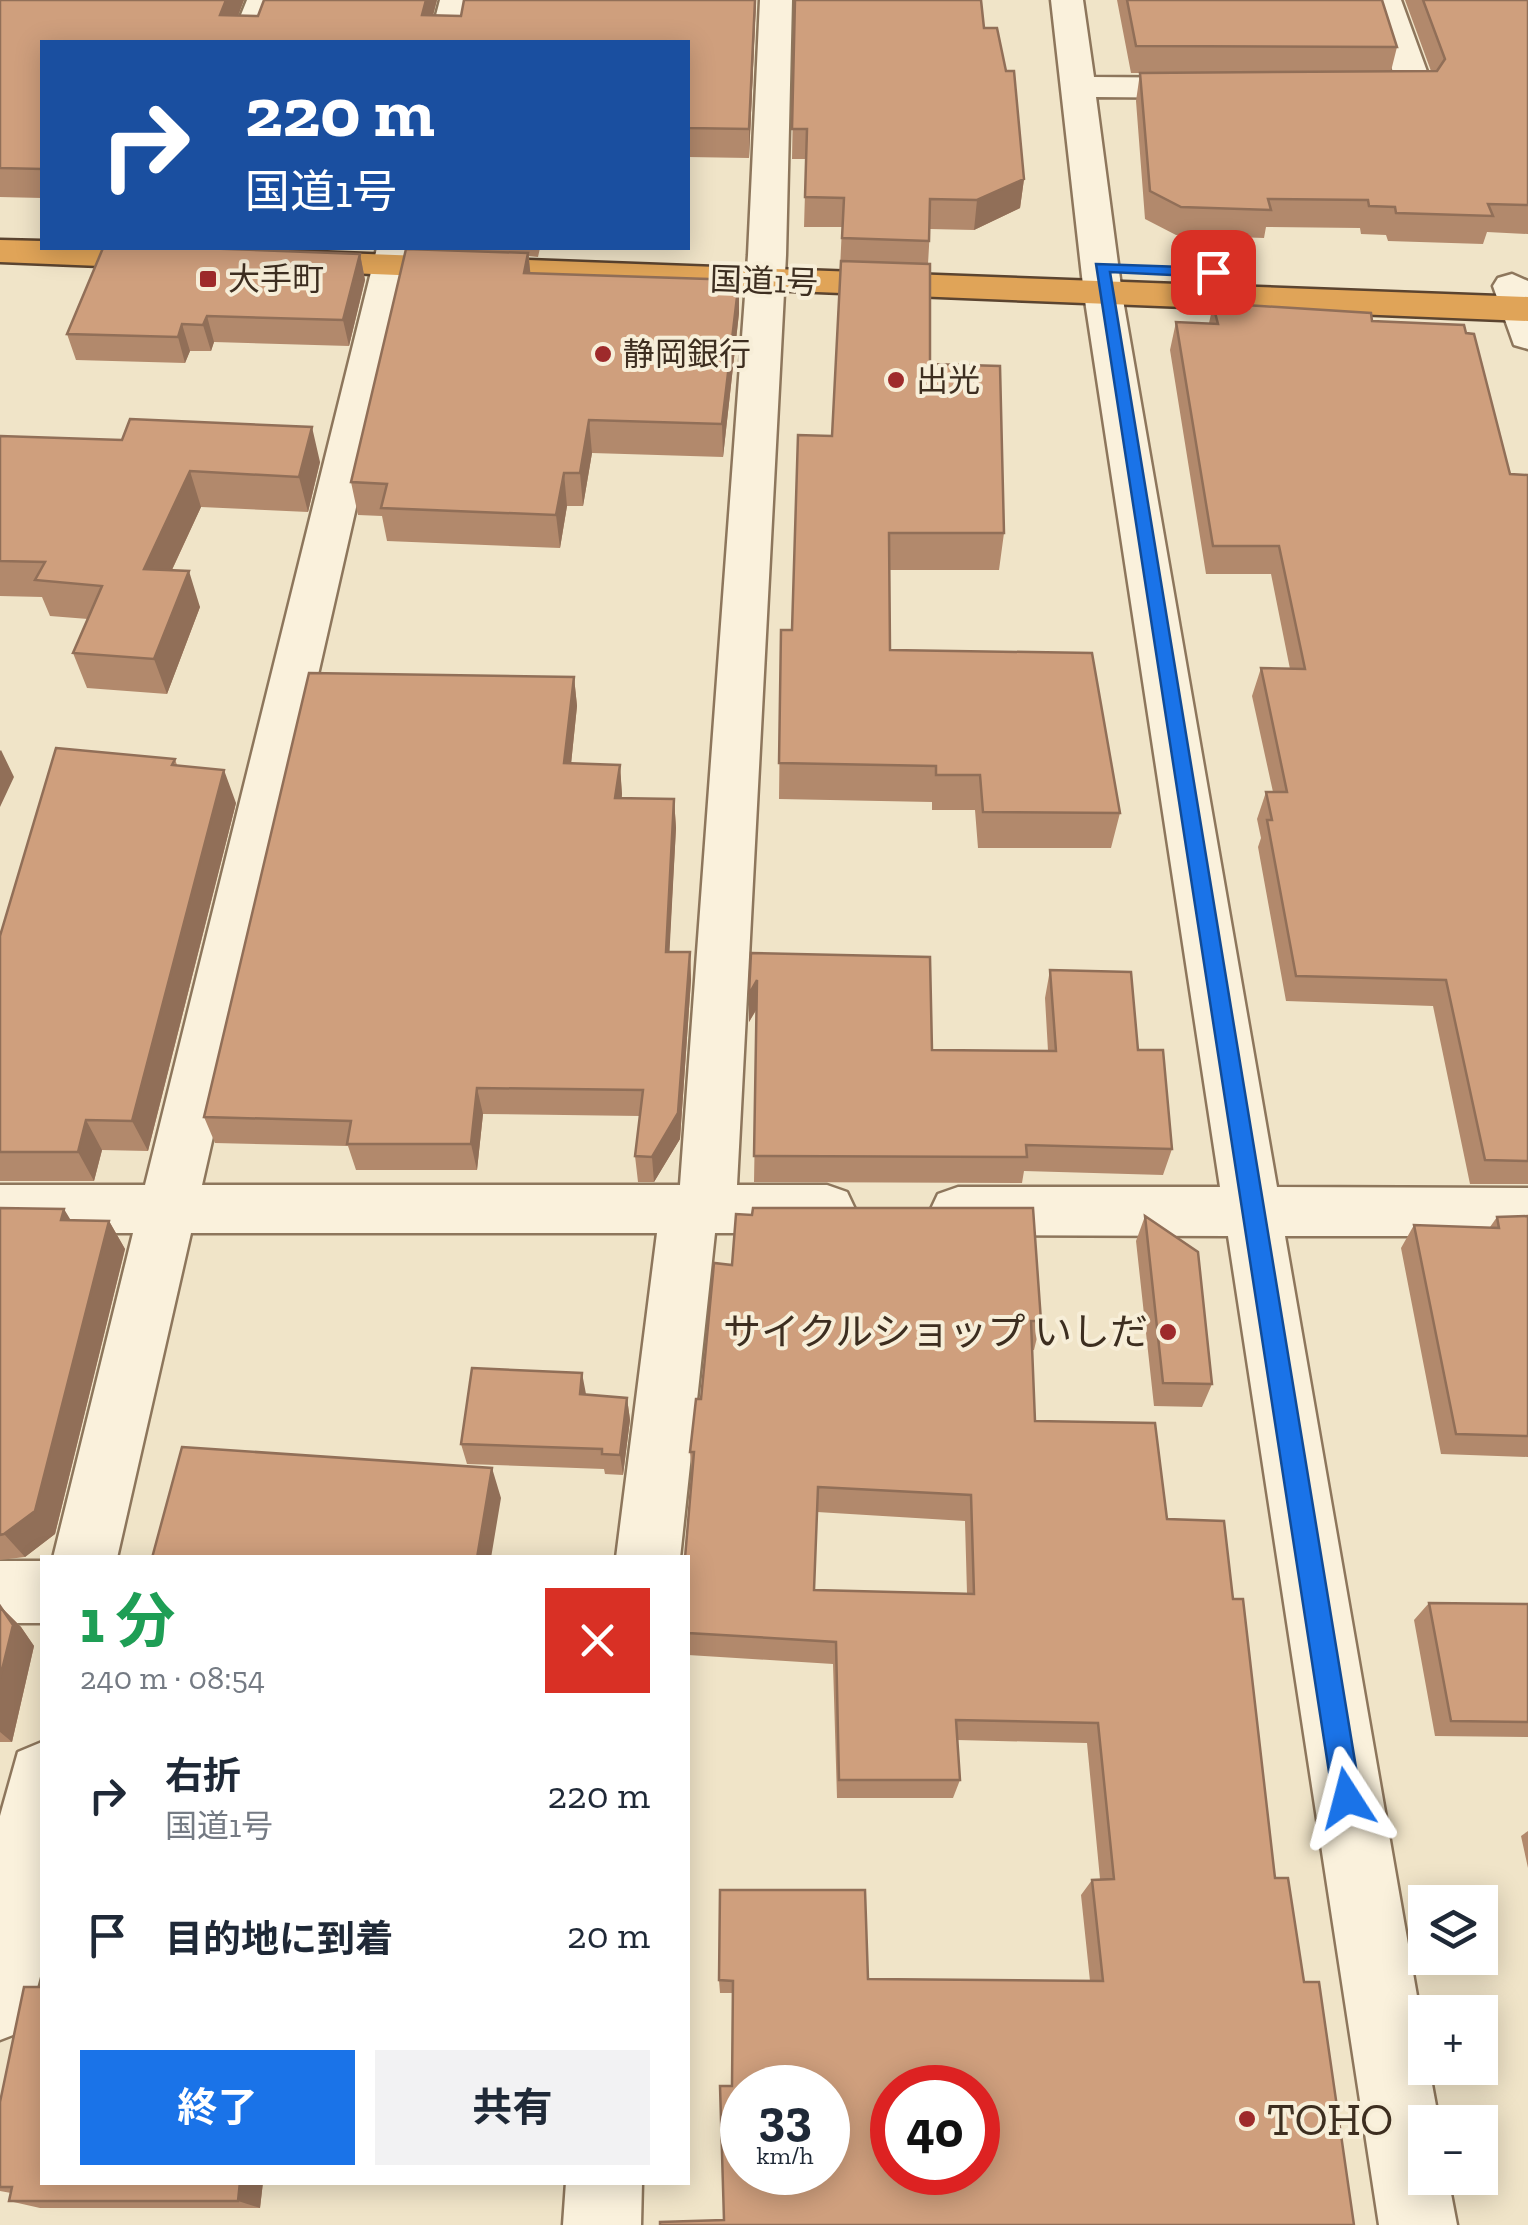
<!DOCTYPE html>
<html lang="ja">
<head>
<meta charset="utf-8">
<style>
	body { margin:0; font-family:"Zilla Slab","Noto Sans JP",serif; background:#f2f2f3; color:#1f2937; height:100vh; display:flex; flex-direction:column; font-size:38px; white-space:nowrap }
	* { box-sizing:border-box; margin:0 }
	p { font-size:32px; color:#747a83 }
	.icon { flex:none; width:55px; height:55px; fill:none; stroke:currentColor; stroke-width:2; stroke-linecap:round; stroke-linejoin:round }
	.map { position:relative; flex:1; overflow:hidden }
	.side { position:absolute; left:40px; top:1555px; width:650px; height:630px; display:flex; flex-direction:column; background:#fff; border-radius:0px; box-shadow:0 5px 25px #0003 }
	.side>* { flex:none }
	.banner { position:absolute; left:40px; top:40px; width:650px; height:210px; border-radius:0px; box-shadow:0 5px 25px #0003; background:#1a4fa0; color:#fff; overflow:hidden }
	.fabs { position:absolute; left:1408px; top:1885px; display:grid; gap:20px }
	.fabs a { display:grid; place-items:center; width:90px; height:90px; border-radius:0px; background:#fff; box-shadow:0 5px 25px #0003; font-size:50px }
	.speed { position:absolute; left:720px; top:2065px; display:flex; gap:20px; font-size:50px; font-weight:700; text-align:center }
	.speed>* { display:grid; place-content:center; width:130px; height:130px; border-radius:50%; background:#fff; box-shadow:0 5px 25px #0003; line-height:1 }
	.speed small { font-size:25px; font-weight:400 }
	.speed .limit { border:15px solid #d22; background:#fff; color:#111 }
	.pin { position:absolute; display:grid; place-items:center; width:85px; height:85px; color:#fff; margin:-42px; border-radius:20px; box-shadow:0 5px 15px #0006 }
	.me { position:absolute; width:110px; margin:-55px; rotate:351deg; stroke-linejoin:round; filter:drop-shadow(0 0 8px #0008) }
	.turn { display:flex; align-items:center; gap:35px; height:210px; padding:0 40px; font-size:45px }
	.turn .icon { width:130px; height:130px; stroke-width:2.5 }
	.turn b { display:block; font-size:70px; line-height:85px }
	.round { display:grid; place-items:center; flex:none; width:105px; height:105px; border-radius:0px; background:#f2f2f3 }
	.overview { display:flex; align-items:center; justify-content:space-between; height:170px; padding:0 40px }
	h1 { font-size:60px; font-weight:700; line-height:75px; color:#1e9e55 }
	.action { display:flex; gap:20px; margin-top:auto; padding:20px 40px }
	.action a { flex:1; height:115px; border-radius:0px; background:#1a73e8; color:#fff; font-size:40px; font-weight:700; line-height:115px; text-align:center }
	.action a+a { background:#f2f2f3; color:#1f2937 }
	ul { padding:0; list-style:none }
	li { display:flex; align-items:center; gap:30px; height:140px; padding:0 40px }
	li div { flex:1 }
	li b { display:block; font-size:38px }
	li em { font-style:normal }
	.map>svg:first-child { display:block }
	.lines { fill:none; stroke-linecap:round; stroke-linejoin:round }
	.minor-casing { stroke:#8d765c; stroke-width:5 }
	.highway-casing { stroke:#5b4430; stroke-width:5 }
	.minor { fill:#faf1dc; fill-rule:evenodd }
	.highway { fill:#e0a458; fill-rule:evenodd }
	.wall { fill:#b2896c; fill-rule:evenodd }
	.shaded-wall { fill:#916f58 }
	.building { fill:#cf9f7d; stroke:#916f58; stroke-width:2.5; fill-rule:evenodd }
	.route { fill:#1a73e8; stroke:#114b97; stroke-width:2.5 }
	.poi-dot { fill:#9e2a2b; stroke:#f7eed8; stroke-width:4 }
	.labels { text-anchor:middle; stroke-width:8; stroke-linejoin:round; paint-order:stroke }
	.far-poi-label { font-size:32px; fill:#3d2e20; stroke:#f7eed8; text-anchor:start }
	.far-street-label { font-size:32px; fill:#3d2e20; stroke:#f7eed8 }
	.poi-label { font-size:38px; fill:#3d2e20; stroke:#f7eed8; text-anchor:end }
	.near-poi-label { font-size:45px; fill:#3d2e20; stroke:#f7eed8; text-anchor:start }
</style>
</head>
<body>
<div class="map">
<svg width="1528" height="2225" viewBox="0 0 1528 2225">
	<rect width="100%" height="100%" fill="#f0e4c8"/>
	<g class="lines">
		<!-- minor casing -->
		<g class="minor-casing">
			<path id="minor" d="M 247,0 L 279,0 L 262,42 L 230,42 Z
				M 440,0 L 472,0 L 462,42 L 429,42 Z
				M 760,0 L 792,0 L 786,255 L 737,1185 L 827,1185 L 847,1192 L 855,1209 L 847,1226 L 827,1233 L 715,1233 L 680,1558 L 616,1558 L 657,1233 L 191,1233 L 117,1558 L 53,1558 L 133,1233 L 0,1233 L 0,1185 L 145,1185 L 377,248 L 415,248 L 202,1185 L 680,1185 L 748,255 Z
				M 1051,0 L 1083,0 L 1094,77 L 1211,78 L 1223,81 L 1228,88 L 1223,95 L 1211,98 L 1096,97 L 1122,294 L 1277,1187 L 1528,1188 L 1528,1236 L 1285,1236 L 1425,2042 L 1425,2068 L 1429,2068 L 1439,2122 L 1425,2122 L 1425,2178 L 1448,2178 L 1457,2225 L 1379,2225 L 1228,1236 L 958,1235 L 938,1228 L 930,1211 L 938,1194 L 958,1187 L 1220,1187 L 1084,294 Z
				M 1369,0 L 1401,0 L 1433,88 L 1428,95 L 1345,95 L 1340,88 L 1345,81 L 1395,78 Z
				M 1512,274 L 1528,281 L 1528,349 L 1514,345 L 1493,286 L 1498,278 Z
				M 0,1561 L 42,1561 L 42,1623 L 0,1623 Z
				M 42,1742 L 42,1969 L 26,2030 L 0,2040 L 0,1816 L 18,1752 Z
				M 566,2182 L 642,2182 L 641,2225 L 563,2225 Z"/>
		</g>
		<!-- highway casing -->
		<g class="highway-casing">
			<path id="highway" d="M 0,240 L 42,241 L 42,248 L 179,248 L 189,250 L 195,258 L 189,266 L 176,269 L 0,262 Z
				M 287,251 L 1528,297 L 1528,321 L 274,270 L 268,262 L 274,254 Z"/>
		</g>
		<!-- minor -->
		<use href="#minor" class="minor"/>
		<!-- highway -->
		<use href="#highway" class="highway"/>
	</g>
	<!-- wall -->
	<path class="wall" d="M 0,0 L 244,0 L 238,16 L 258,16 L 264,0 L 437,0 L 433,16 L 461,16 L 464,0 L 756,0 L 749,158 L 688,157 L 688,42 L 42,42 L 42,198 L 0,197 Z
		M 795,0 L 984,28 L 1024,179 L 1020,208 L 974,230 L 930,229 L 928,264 L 930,364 L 1004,533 L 999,570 L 889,570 L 890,650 L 1120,813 L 1111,848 L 978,848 L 975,810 L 932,810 L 932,802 L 779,799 L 781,630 L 792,630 L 832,436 L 842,227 L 804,227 L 806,159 L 792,159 Z
		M 1117,0 L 1382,0 L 1397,47 L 1391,71 L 1431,71 L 1405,0 L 1528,0 L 1528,234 L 1487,232 L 1483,244 L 1388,241 L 1386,235 L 1361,234 L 1360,228 L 1266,227 L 1264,238 L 1176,235 L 1145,219 L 1136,101 L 1140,73 L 1131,73 Z
		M 255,248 L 375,248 L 373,250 Z
		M 416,248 L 540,248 L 538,257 L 529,256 L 530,273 L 739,280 L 739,313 L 723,457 L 592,453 L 583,506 L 567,506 L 560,548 L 387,541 L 382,516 L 358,515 L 351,482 Z
		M 360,254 L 365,280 L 349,346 L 214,342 L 211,351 L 190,351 L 185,363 L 76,360 L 67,334 Z
		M 1213,305 L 1372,321 L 1510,474 L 1528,475 L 1528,1184 L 1470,1184 L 1433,1006 L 1286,1001 L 1258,847 L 1261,838 L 1257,819 L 1266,792 L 1273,792 L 1252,696 L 1261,668 L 1290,669 L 1271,574 L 1206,574 L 1170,350 L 1176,322 L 1209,323 Z
		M 0,436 L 320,462 L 308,512 L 201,507 L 172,570 L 200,607 L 167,694 L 87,688 L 73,653 L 88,619 L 50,616 L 42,597 L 0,596 Z
		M 574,677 L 577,706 L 571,764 L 620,765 L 622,798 L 674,799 L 676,828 L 669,952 L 690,952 L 691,980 L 680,1139 L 654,1182 L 638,1182 L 635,1156 L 640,1116 L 483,1114 L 477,1170 L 356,1170 L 348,1146 L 215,1143 L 204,1117 Z
		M 175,759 L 177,765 L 236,803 L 148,1151 L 102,1150 L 94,1181 L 0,1181 L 0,936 Z
		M 1050,970 L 1138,1050 L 1172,1149 L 1163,1175 L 1024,1171 L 1022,1183 L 754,1182 L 757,1009 L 749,1022 L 749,994 L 932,1050 L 1048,1051 L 1045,998 Z
		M 0,1208 L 71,1220 L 109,1221 L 125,1249 L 55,1534 L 25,1557 L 0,1560 Z
		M 1145,1216 L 1212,1384 L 1202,1407 L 1154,1406 L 1136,1241 Z
		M 1528,1216 L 1528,1457 L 1441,1454 L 1401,1248 L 1414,1225 L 1490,1227 L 1497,1217 Z
		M 714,1263 L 1041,1321 L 1034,1350 L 1032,1350 L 1035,1421 L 1167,1519 L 1233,1599 L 1275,1878 L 724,2220 L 732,2086 L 733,1993 L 720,1993 L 719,1980 L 868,1979 L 1090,1981 L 1081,1895 L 1092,1880 L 1100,1879 L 1087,1743 L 957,1740 L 960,1780 L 953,1798 L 837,1798 L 833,1664 L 688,1655 L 688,1558 L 692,1475 L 690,1452 L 701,1399 ZM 817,1512 L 965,1521 L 967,1593 L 814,1590 Z
		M 586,1394 L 627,1398 L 630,1420 L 623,1475 L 605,1474 L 604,1469 L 467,1464 L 461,1444 Z
		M 1429,1603 L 1528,1604 L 1528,1737 L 1435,1736 L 1414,1620 Z
		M 0,1606 L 21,1627 L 34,1646 L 12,1742 L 0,1742 Z
		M 1528,1831 L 1528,1868 L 1521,1836 Z
		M 0,2102 L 263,2182 L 260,2208 L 40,2208 L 9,2201 L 11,2193 L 0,2191 Z"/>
	<!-- shaded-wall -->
	<path class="shaded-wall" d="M 226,0 L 244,0 L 228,42 L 220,15 Z
		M 426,0 L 437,0 L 426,42 L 422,15 Z
		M 755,0 L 756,0 L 749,158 L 749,129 Z
		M 1024,179 L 1020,208 L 974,230 L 977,200 Z
		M 528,253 L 532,286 L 524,273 Z
		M 360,254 L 365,280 L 349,346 L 343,320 Z
		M 739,280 L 739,313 L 723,457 L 722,424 Z
		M 207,316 L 214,342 L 211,351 L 203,325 Z
		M 182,324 L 190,351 L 185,363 L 178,337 Z
		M 589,420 L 592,453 L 583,506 L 580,473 Z
		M 312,427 L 320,462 L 308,512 L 299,477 Z
		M 190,471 L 201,507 L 156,604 L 144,569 Z
		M 564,473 L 567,506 L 560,548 L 556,515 Z
		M 189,571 L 200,607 L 167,694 L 154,659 Z
		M 574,677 L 577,706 L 568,793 L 564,763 Z
		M 1,750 L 14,777 L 0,807 L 0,751 Z
		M 620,765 L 622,794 L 618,827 L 615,798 Z
		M 224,770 L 236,803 L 148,1151 L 132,1121 Z
		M 674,799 L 676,828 L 668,980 L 666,952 Z
		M 690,952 L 691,980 L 680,1139 L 654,1182 L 652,1157 Z
		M 757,980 L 757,1008 L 749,1022 L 749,994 Z
		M 477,1088 L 483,1114 L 477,1170 L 471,1144 Z
		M 86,1120 L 102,1150 L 94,1181 L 78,1152 Z
		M 64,1209 L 81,1237 L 61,1220 Z
		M 109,1221 L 125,1249 L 55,1534 L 25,1557 L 4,1534 Z
		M 582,1373 L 586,1394 L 580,1394 Z
		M 627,1398 L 630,1420 L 623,1475 L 620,1455 Z
		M 492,1468 L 501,1498 L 491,1558 L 477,1558 Z
		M 0,1606 L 21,1627 L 34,1646 L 12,1742 L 0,1732 Z
		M 240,2182 L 263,2182 L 260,2208 L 238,2201 Z"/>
	<!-- building -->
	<path class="building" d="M 0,0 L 226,0 L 220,15 L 258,16 L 264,0 L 426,0 L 422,15 L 461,16 L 464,0 L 755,0 L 749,129 L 688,128 L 688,42 L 42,42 L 42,169 L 0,168 Z
		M 795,0 L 981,0 L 984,28 L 997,28 L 1006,71 L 1014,71 L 1024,179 L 977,200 L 930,199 L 929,241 L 842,238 L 844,198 L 805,197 L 807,129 L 792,129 Z
		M 1127,0 L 1382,0 L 1397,47 L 1136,46 Z
		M 1423,0 L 1528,0 L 1528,205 L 1488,204 L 1493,216 L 1396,213 L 1395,207 L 1369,206 L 1368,200 L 1268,199 L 1271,210 L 1181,207 L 1150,191 L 1140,73 L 1437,71 L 1445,59 Z
		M 103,248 L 200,248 L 360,254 L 343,320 L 207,316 L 203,325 L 182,324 L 178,337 L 67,334 Z
		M 406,249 L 528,253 L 524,273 L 739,280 L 722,424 L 589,420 L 580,473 L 564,473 L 556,515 L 381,508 L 387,484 L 351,482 Z
		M 841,261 L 930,264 L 930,364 L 1000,366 L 1004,533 L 889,533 L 890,650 L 1092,653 L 1120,813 L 983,812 L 980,775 L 936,775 L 936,766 L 779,763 L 781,630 L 792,630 L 798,435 L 832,436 Z
		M 1213,305 L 1245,305 L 1371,313 L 1372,321 L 1464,325 L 1466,333 L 1474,334 L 1510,474 L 1528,475 L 1528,1161 L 1485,1160 L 1446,980 L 1296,976 L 1267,820 L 1272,820 L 1266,792 L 1287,792 L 1261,668 L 1305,669 L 1279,546 L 1213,546 L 1176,322 L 1218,324 Z
		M 130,419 L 312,427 L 299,477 L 190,471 L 144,569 L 189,571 L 154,659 L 73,653 L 102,586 L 35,580 L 45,562 L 0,561 L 0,436 L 122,440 Z
		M 309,673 L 574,677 L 564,763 L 620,765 L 615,798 L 674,799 L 666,952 L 690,952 L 678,1113 L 652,1157 L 635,1156 L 643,1090 L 477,1088 L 471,1144 L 347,1144 L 351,1121 L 204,1117 Z
		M 56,748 L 175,759 L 172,765 L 224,770 L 132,1121 L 86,1120 L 78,1152 L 0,1152 L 0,936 Z
		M 751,953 L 930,957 L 932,1050 L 1056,1051 L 1050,970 L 1131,972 L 1138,1050 L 1163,1050 L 1172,1149 L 1026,1145 L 1027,1157 L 754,1156 L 757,980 L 749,994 Z
		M 0,1208 L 64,1209 L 61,1220 L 109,1221 L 35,1511 L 4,1534 L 0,1535 Z
		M 753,1208 L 1033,1208 L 1041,1321 L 1031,1321 L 1035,1421 L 1155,1423 L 1167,1519 L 1224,1521 L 1233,1599 L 1243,1599 L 1275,1878 L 1288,1878 L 1304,1982 L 1319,1982 L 1354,2225 L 660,2225 L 660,2222 L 724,2220 L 720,2086 L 732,2086 L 733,1981 L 719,1980 L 720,1890 L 865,1890 L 868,1979 L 1103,1981 L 1092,1880 L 1114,1879 L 1098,1723 L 956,1720 L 960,1780 L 839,1780 L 836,1642 L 688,1633 L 688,1558 L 685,1558 L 694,1452 L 690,1452 L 696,1399 L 701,1399 L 714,1263 L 732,1265 L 736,1214 L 752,1215 ZM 818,1487 L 971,1495 L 974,1594 L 814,1590 ZM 742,2088 L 828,2088 L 828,2172 L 742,2172 ZM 892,2088 L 978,2088 L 978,2172 L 892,2172 Z
		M 1145,1216 L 1198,1252 L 1212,1384 L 1163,1383 Z
		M 1528,1216 L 1528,1436 L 1456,1434 L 1414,1225 L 1499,1228 L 1497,1217 Z
		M 472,1368 L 582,1373 L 580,1394 L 627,1398 L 620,1455 L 602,1454 L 602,1449 L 461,1444 Z
		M 182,1447 L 492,1468 L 477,1558 L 152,1558 Z
		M 1429,1603 L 1528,1604 L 1528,1722 L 1451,1721 Z
		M 0,1606 L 13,1625 L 0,1678 Z
		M 24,1987 L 42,1987 L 42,2182 L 240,2182 L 238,2201 L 9,2201 L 12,2187 L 0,2187 L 0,2102 Z"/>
	<!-- route -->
	<path class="route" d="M 1096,264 L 1213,268 L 1221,272 L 1213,277 L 1110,272 L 1361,1798 L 1357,1808 L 1347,1812 L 1337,1808 L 1333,1798 Z"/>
	<!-- markers -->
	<g class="poi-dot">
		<rect x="198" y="269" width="20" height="20" rx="5"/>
		<circle cx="603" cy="354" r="10"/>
		<circle cx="896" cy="380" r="10"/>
		<circle cx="1168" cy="1332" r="10"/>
		<circle cx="1247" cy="2119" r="10"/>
	</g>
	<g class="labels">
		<!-- far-poi labels -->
		<g class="far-poi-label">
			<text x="228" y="290">大手町</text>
			<text x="623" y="365">静岡銀行</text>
			<text x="916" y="391">出光</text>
		</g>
		<!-- far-street labels -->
		<g class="far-street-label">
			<text transform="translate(764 281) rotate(2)" y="11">国道1号</text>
		</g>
		<!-- poi labels -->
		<g class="poi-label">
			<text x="1148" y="1345">サイクルショップ いしだ</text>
		</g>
		<!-- near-poi labels -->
		<g class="near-poi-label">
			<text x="1267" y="2135">TOHO</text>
		</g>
	</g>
</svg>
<div class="fabs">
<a><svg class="icon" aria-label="layers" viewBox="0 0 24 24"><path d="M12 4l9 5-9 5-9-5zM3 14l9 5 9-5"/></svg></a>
<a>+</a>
<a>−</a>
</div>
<div class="speed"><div>33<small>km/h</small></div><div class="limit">40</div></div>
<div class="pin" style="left:1213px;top:272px;background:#d93025"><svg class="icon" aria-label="arrive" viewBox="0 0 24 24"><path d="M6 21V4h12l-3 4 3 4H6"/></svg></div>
<svg class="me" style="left:1347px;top:1798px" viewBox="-20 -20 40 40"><path d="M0-17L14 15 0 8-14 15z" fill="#1a73e8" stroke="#fff" stroke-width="4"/></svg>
<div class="banner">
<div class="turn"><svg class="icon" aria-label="right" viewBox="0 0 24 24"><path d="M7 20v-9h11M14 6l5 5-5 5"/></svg><div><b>220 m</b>国道1号</div></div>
</div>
<section class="side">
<div class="overview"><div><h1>1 分</h1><p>240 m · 08:54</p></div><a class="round" style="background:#d93025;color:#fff"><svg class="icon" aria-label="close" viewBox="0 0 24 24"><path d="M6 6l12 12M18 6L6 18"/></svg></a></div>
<ul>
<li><svg class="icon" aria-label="right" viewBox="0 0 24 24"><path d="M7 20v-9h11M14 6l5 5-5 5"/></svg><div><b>右折</b><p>国道1号</p></div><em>220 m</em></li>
<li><svg class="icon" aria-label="arrive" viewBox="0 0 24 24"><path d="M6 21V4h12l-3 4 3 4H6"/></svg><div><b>目的地に到着</b></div><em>20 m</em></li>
</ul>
<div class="action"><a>終了</a><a>共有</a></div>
</section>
</div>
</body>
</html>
